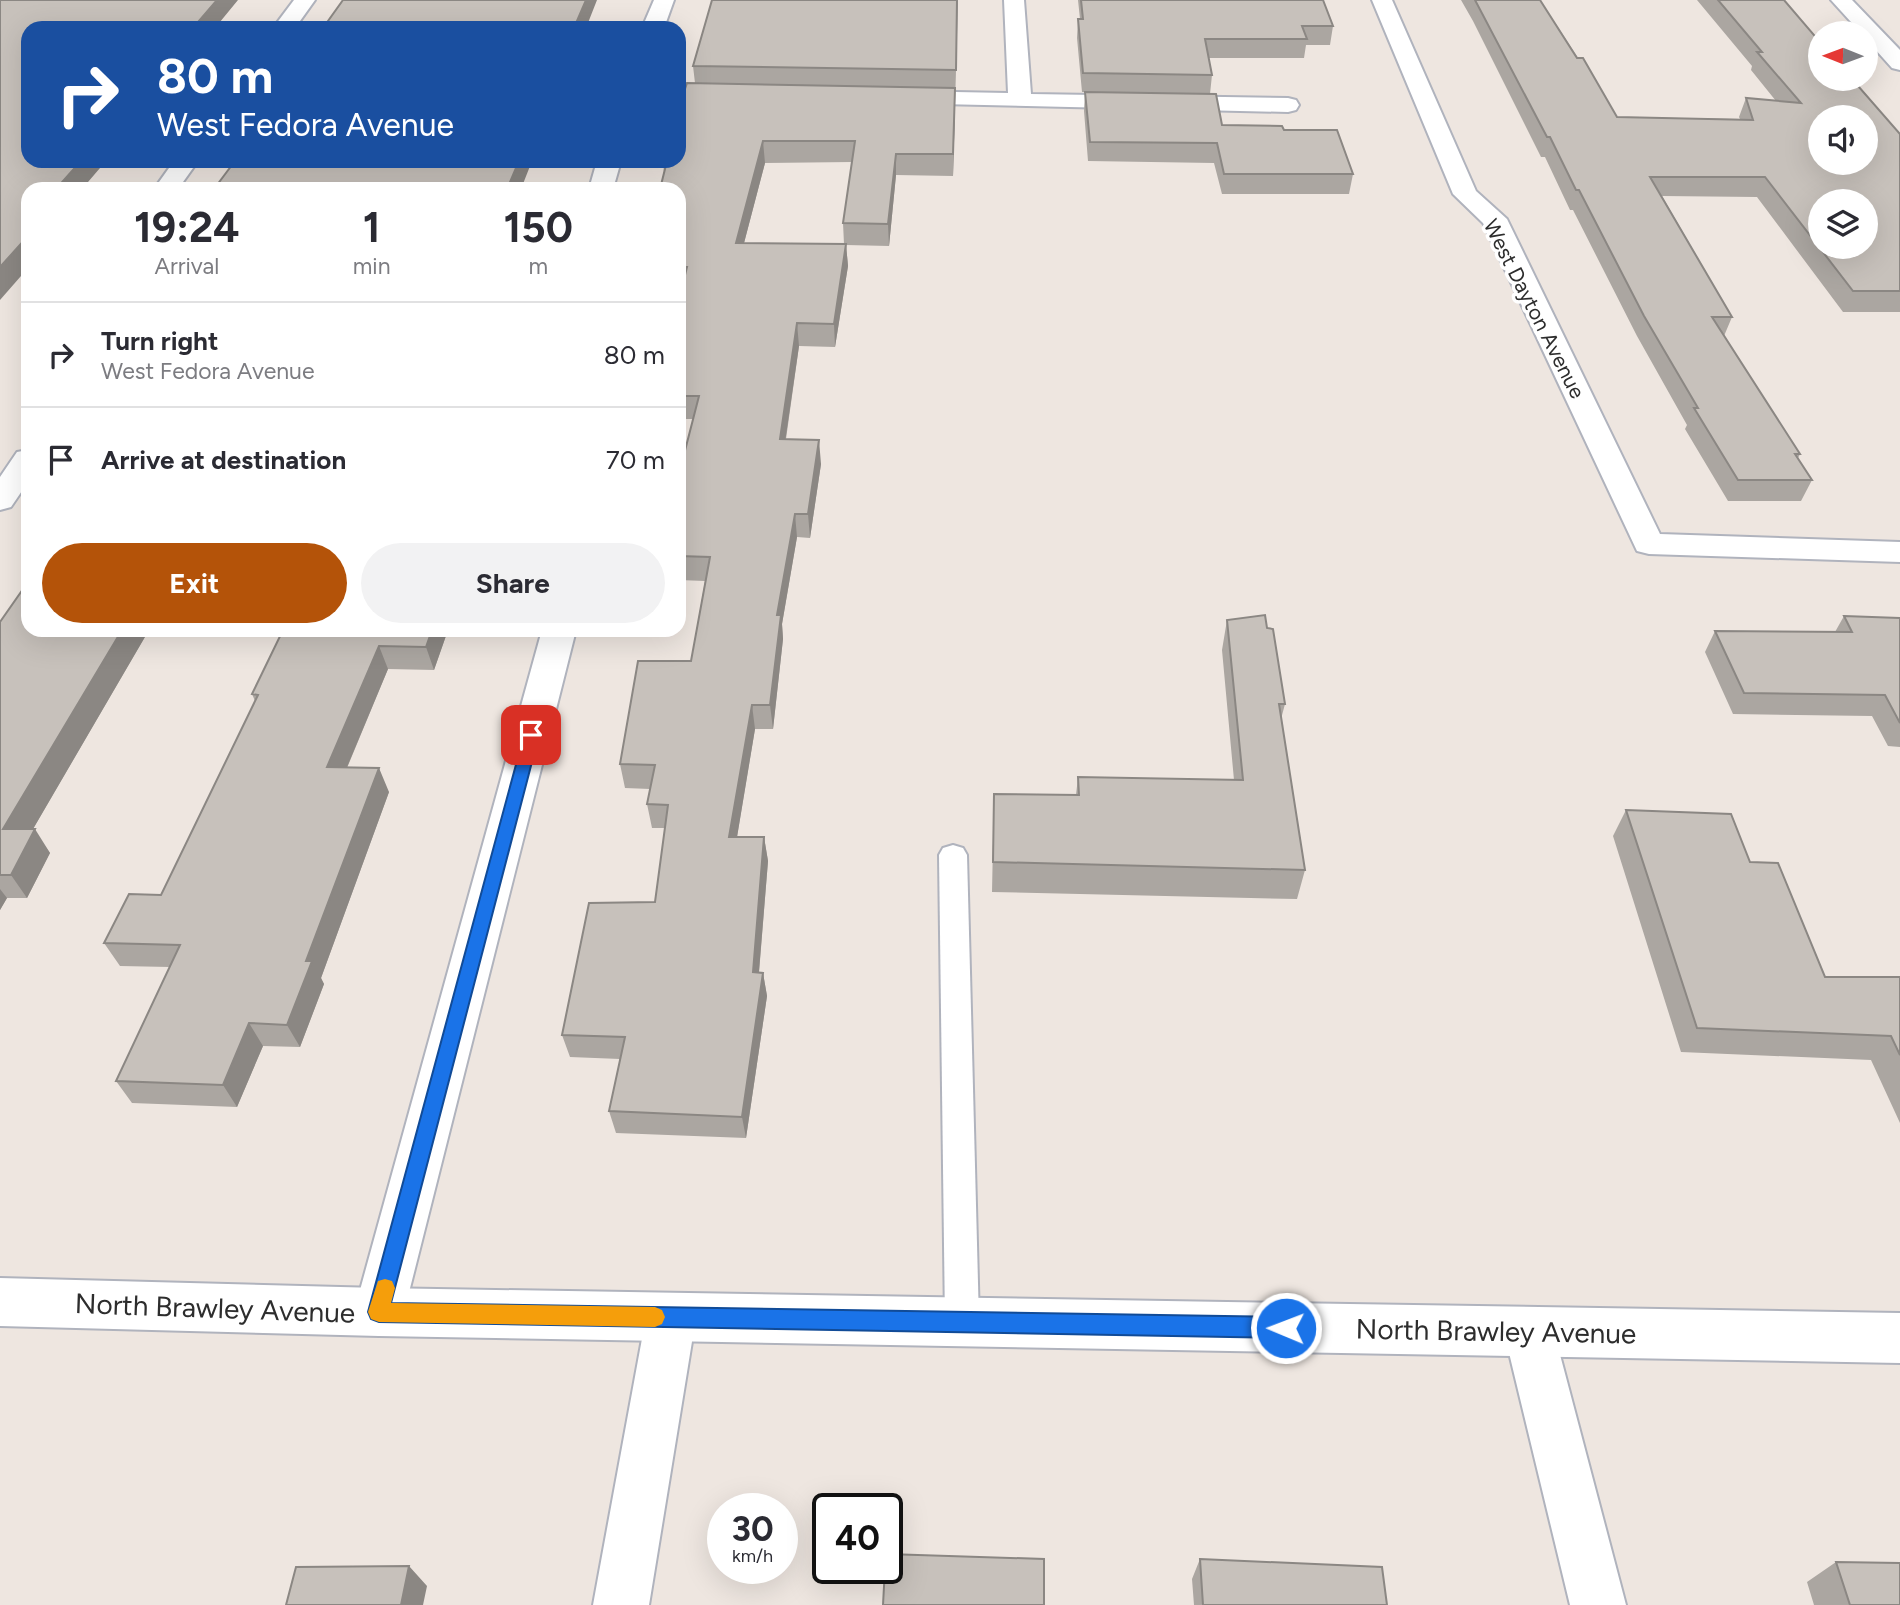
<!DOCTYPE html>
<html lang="en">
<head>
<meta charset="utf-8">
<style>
	body { margin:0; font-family:Figtree,sans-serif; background:#f2f2f3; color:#2b2b33; height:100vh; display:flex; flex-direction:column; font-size:26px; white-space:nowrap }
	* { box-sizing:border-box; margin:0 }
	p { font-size:23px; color:#7c7c81 }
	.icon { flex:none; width:38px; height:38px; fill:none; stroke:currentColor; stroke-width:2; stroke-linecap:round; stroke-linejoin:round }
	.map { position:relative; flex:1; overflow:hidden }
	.side { position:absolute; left:21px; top:182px; width:665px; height:455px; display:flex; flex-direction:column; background:#fff; border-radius:21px; box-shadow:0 7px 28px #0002 }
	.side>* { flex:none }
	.banner { position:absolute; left:21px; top:21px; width:665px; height:147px; border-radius:21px; box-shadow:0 7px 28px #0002; background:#1a4fa0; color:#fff; overflow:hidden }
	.needle { width:46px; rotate:271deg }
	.fabs { position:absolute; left:1808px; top:21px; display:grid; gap:14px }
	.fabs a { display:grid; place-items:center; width:70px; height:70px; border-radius:50%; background:#fff; box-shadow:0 7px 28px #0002; font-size:35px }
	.speed { position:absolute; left:707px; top:1493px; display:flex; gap:14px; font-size:35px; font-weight:700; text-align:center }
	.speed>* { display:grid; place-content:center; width:91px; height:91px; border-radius:50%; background:#fff; box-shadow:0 7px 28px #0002; line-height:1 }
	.speed small { font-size:18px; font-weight:400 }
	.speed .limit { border:4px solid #111; border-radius:10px; background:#fff; color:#111 }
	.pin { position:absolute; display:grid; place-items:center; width:60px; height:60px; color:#fff; margin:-30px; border-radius:14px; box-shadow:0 4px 10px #0006 }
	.me { position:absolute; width:77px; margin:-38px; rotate:271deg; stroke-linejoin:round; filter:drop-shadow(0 0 5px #0008) }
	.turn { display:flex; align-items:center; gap:24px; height:147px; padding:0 21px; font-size:32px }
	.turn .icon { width:91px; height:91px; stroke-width:2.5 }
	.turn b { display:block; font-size:49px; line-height:60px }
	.eta { display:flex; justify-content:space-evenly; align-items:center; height:119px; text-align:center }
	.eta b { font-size:42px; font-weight:700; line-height:49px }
	.primary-button { display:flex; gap:14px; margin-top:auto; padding:14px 21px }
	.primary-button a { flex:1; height:80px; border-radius:42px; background:#b45309; color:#fff; font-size:28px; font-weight:700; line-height:80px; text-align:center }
	.primary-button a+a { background:#f2f2f3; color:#2b2b33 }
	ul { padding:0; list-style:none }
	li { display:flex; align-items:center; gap:21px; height:105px; padding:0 21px; border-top:2px solid #e1e1e2 }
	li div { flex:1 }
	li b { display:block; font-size:26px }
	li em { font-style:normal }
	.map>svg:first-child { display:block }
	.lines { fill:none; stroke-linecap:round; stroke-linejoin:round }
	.lane-casing { stroke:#b0b3bd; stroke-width:4 }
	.street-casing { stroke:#b0b3bd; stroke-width:4 }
	.secondary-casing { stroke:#b0b3bd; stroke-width:4 }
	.lane { fill:#fff; fill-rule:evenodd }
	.street { fill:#fff; fill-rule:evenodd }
	.secondary { fill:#fff; fill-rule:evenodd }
	.wall { fill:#aba6a1; fill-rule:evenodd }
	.shaded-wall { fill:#8b8783 }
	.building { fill:#c7c1bb; stroke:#8b8783; stroke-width:2; fill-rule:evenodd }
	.route { fill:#1a73e8; stroke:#114b97; stroke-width:2 }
	.slow { fill:#f59e0b }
	.labels { text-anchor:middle; stroke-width:7; stroke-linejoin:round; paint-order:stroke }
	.far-street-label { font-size:21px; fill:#2d2d2d; stroke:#fff }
	.near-street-label { font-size:28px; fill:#2d2d2d; stroke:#fff }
</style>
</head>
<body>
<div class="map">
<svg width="1900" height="1605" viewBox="0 0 1900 1605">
	<rect width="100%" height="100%" fill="#eee6e0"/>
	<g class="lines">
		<!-- lane casing -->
		<g class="lane-casing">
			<path id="lane" d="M 953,845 L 963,848 L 967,855 L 979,1322 L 974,1334 L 962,1339 L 950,1334 L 945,1322 L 939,855 L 943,848 Z"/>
		</g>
		<!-- street casing -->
		<g class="street-casing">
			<path id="street" d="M 294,0 L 315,0 L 295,28 L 273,28 Z
				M 654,0 L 674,0 L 664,28 L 642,28 Z
				M 1004,0 L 1024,0 L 1031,94 L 1288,98 L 1296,100 L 1299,105 L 1296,110 L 1288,112 L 894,103 L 891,98 L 894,93 L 902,91 L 1008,93 Z
				M 1372,0 L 1392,0 L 1476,191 L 1507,219 L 1660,534 L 1900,542 L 1900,562 L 1649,554 L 1637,551 L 1483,223 L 1453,194 Z
				M 1831,0 L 1852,0 L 1900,50 L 1900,70 L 1892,68 L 1866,39 L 1866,33 L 1861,33 Z
				M 174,161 L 198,161 L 178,189 L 154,189 Z
				M 597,161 L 621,161 L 613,189 L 589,189 Z
				M 28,450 L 28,482 L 11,507 L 0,510 L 0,477 L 17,452 Z
				M 542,630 L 576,630 L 404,1312 L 397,1329 L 379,1336 L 361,1329 L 354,1312 Z
				M 671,1293 L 689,1300 L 696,1317 L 649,1605 L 593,1605 L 646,1317 L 653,1300 Z
				M 1529,1307 L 1547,1315 L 1554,1332 L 1626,1605 L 1570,1605 L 1504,1332 L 1511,1315 Z"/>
		</g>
		<!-- secondary casing -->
		<g class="secondary-casing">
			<path id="secondary" d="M 0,1278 L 379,1288 L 1900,1313 L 1900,1363 L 379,1336 L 0,1326 Z"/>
		</g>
		<!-- lane -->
		<use href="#lane" class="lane"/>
		<!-- street -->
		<use href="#street" class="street"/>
		<!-- secondary -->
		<use href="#secondary" class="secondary"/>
	</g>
	<!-- wall -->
	<path class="wall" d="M 958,0 L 953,176 L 896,175 L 889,246 L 846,245 L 848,266 L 835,347 L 799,346 L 786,439 L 821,464 L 810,538 L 797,537 L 782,624 L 783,639 L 773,729 L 755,729 L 737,837 L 764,837 L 768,861 L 759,973 L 763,973 L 767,996 L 746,1138 L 616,1133 L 609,1111 L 620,1059 L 570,1057 L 562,1035 L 655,902 L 665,828 L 652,828 L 647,804 L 650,789 L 625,788 L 620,764 L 691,661 L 705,581 L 679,580 L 679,474 L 693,419 L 679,419 L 679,299 L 681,290 L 679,290 L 679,189 L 664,173 L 663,161 L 695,83 L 693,66 ZM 852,162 L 843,223 L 844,244 L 744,243 L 765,163 Z
		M 1078,0 L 1323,0 L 1333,26 L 1330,45 L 1306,45 L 1304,58 L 1209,58 L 1212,75 L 1210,94 L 1222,125 L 1284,130 L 1353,174 L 1349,194 L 1222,194 L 1214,163 L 1088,161 L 1084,111 L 1085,92 L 1082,92 L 1077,38 L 1078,19 L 1080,19 Z
		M 1461,0 L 1540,0 L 1617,117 L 1740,119 L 1739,117 L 1746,98 L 1776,101 L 1751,70 L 1752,66 L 1697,0 L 1784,0 L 1900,134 L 1900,312 L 1843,312 L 1757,197 L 1662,196 L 1732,317 L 1724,336 L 1800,454 L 1798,458 L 1812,480 L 1801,501 L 1728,501 L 1685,429 L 1687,425 L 1637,336 L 1573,210 L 1570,210 L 1545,157 L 1541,157 L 1473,21 Z
		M 1844,616 L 1900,618 L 1900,747 L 1888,746 L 1872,716 L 1733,714 L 1705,652 L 1715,631 L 1835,632 Z
		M 1227,620 L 1267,628 L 1285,704 L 1281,719 L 1305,870 L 1297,899 L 992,892 L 994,794 L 1076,795 L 1078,777 L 1234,780 L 1222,650 Z
		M 0,622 L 149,630 L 33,829 L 50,853 L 27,898 L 7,898 L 0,910 Z
		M 283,630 L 448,630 L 434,670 L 388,669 L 347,768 L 389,792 L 321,978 L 324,984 L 300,1047 L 263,1046 L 237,1107 L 132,1103 L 116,1081 L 170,967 L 120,966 L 104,943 L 161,895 L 255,701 L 252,694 Z
		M 1626,810 L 1750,862 L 1825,977 L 1900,977 L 1900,1123 L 1871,1060 L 1681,1052 L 1613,836 Z
		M 1200,1559 L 1387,1605 L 1194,1605 L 1192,1579 Z
		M 1836,1562 L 1900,1605 L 1814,1605 L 1807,1582 Z"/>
	<!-- shaded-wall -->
	<path class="shaded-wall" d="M 217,0 L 238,0 L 215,28 L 193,28 Z
		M 586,0 L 597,0 L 586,28 L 574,28 Z
		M 955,88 L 955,109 L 953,176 L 953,154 Z
		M 763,141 L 765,163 L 738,266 L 736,243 Z
		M 896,154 L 896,175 L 889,246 L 888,224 Z
		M 81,161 L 106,161 L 82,189 L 56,189 Z
		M 519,161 L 532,161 L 521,189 L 507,189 Z
		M 28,230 L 28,268 L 0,300 L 0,267 Z
		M 846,244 L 848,266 L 835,347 L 834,324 Z
		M 797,323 L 799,346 L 782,463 L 780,439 Z
		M 819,440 L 821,464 L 810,538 L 808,514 Z
		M 795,514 L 797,537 L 782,624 L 783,639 L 773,729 L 770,705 L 777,615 Z
		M 122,630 L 149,630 L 19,853 L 3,829 Z
		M 432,630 L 448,630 L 434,670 L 426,647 Z
		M 379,646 L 388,669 L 337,791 L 327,767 Z
		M 752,705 L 755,729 L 733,861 L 729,837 Z
		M 379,768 L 389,792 L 321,978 L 324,984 L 300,1047 L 287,1025 L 306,961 Z
		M 35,829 L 50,853 L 27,898 L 11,875 Z
		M 764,837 L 768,861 L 757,995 L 753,972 Z
		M 0,889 L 7,898 L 0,910 Z
		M 763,973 L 767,996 L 746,1138 L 742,1117 Z
		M 249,1023 L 263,1046 L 237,1107 L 223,1085 Z
		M 409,1566 L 427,1586 L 423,1605 L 401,1605 Z"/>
	<!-- building -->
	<path class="building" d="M 0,0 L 217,0 L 193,28 L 28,28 L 28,161 L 81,161 L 56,189 L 28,189 L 28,230 L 24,235 L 28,235 L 28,236 L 0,267 Z
		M 343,0 L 586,0 L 574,28 L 323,28 Z
		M 712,0 L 957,0 L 956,70 L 693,66 Z
		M 1081,0 L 1323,0 L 1333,26 L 1302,26 L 1307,39 L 1205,39 L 1212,75 L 1083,73 L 1078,19 L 1083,19 Z
		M 1475,0 L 1540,0 L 1577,58 L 1583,58 L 1617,117 L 1753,120 L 1746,98 L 1801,103 L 1757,52 L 1762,52 L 1718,0 L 1784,0 L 1820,42 L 1820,79 L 1852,79 L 1900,134 L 1900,291 L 1853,291 L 1765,177 L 1650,177 L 1732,317 L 1712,317 L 1800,454 L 1795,454 L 1812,480 L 1738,480 L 1694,408 L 1698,408 L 1644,316 L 1579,190 L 1576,190 L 1550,137 L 1547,137 ZM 1820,117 L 1866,117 L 1866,163 L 1820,163 ZM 1820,201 L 1866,201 L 1866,247 L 1820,247 Z
		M 687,83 L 955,88 L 953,154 L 896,154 L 888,224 L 843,223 L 855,141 L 763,141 L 736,243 L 846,244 L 834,324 L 797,323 L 780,439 L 819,440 L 808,514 L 795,514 L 777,615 L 781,615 L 770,705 L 752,705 L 729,837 L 764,837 L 753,972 L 763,973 L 742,1117 L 609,1111 L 625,1037 L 562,1035 L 589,903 L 655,902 L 668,805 L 647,804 L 655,765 L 620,764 L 638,661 L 691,661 L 710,557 L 679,556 L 679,474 L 699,396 L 679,396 L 679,299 L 687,267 L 679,267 L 679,189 L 660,189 L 667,161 L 663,161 L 679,161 L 679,107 Z
		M 1085,92 L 1216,94 L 1222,125 L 1282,126 L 1284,130 L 1337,130 L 1353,174 L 1224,174 L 1217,143 L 1090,142 Z
		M 235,161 L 519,161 L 507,189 L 214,189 Z
		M 28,582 L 28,630 L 122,630 L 3,829 L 35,829 L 11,875 L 0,875 L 0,622 Z
		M 1265,615 L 1267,628 L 1273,629 L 1285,704 L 1279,704 L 1305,870 L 993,862 L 994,794 L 1079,795 L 1078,777 L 1243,780 L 1227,620 Z
		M 1844,616 L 1900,618 L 1900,723 L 1885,695 L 1744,693 L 1715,631 L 1852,632 Z
		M 283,630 L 432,630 L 426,647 L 379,646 L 327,767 L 379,768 L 306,961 L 312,961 L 287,1025 L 249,1023 L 223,1085 L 116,1081 L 180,945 L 104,943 L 129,894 L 161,895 L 258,695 L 252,694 Z
		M 1626,810 L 1731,814 L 1750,862 L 1778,863 L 1825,977 L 1900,977 L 1900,1055 L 1891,1036 L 1697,1028 Z
		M 887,1554 L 1044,1559 L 1044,1605 L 883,1605 L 885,1568 L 887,1568 Z
		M 1200,1559 L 1382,1567 L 1387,1605 L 1203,1605 Z
		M 1836,1562 L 1900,1563 L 1900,1605 L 1850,1605 Z
		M 409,1566 L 401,1605 L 286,1605 L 296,1567 Z"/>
	<!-- route -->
	<path class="route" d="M 531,730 L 539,735 L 391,1303 L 1286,1317 L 1293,1320 L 1296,1328 L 1293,1335 L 1286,1338 L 379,1322 L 371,1319 L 368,1312 L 524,735 Z"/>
	<!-- slow -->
	<path class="slow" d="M 385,1279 L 392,1281 L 395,1288 L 391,1303 L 655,1307 L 662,1310 L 665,1317 L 662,1324 L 655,1327 L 379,1322 L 371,1319 L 368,1312 L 378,1281 Z"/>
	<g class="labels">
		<!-- far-street labels -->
		<g class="far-street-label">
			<text transform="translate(1534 309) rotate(63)" y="7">West Dayton Avenue</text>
		</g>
		<!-- near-street labels -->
		<g class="near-street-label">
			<text transform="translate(215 1308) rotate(2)" y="10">North Brawley Avenue</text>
			<text transform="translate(1496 1331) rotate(1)" y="10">North Brawley Avenue</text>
		</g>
	</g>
</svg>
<div class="fabs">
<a><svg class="needle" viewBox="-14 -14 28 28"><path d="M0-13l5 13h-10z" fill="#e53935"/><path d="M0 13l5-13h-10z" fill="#7c7c81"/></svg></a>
<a><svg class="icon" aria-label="sound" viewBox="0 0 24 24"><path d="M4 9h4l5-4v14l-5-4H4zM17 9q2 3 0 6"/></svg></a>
<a><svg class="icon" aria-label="layers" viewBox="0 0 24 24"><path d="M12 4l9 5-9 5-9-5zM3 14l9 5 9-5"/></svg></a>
</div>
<div class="speed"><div>30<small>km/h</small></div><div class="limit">40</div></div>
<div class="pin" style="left:531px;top:735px;background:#d93025"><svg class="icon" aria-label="arrive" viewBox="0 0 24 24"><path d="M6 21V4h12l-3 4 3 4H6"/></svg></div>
<svg class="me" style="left:1286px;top:1328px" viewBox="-20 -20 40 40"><circle r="17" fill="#1a73e8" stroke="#fff" stroke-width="3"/><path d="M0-11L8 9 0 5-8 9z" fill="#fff"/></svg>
<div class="banner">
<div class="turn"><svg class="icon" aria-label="right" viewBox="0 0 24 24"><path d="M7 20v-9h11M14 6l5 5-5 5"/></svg><div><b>80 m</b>West Fedora Avenue</div></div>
</div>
<section class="side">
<div class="eta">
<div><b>19:24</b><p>Arrival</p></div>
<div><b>1</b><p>min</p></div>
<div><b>150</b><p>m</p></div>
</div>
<ul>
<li><svg class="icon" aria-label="right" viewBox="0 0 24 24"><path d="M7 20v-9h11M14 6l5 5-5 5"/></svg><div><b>Turn right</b><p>West Fedora Avenue</p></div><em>80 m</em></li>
<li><svg class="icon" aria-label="arrive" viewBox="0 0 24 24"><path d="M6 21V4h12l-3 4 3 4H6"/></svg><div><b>Arrive at destination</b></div><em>70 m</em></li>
</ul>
<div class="primary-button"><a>Exit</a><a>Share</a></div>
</section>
</div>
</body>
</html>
